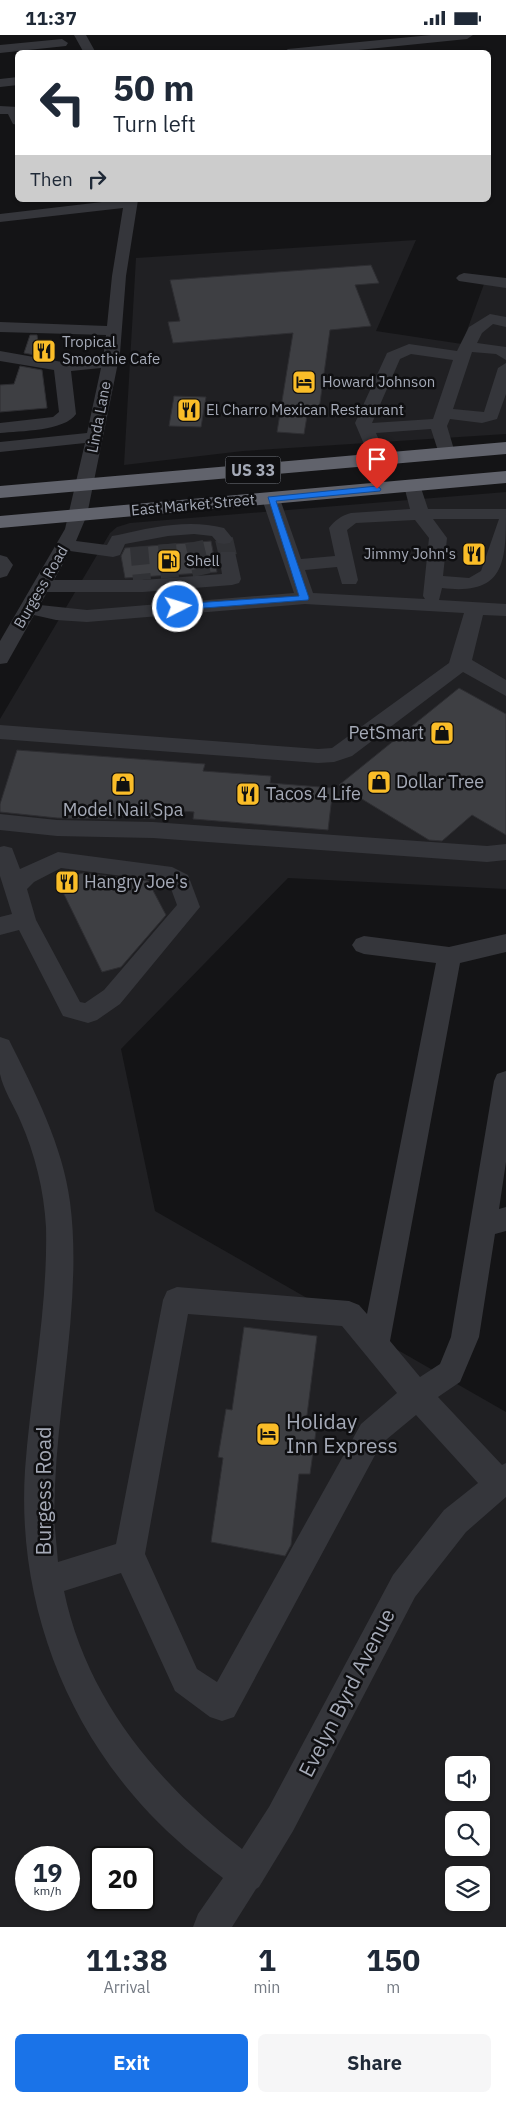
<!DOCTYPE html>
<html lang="en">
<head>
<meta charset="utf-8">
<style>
	body { margin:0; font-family:"IBM Plex Sans",sans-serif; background:#f6f6f7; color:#1f2937; height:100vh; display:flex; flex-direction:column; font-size:19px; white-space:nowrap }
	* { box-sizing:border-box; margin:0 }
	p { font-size:16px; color:#747a83 }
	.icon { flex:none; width:28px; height:28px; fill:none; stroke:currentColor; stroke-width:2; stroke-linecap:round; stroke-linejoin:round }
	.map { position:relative; height:1892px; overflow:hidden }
	.details { display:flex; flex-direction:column; background:#fff; flex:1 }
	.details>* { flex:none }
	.top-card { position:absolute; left:15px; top:15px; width:476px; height:152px; border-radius:8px; box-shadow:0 1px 4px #0004; background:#fff; color:#1f2937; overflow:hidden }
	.tools { position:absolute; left:445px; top:1721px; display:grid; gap:10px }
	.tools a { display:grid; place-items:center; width:45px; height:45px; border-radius:8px; background:#fff; box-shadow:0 1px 4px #0004; font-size:25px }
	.speed { position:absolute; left:15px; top:1811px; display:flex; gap:10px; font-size:25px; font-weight:700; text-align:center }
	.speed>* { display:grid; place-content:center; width:65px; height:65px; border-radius:50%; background:#fff; box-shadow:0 1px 4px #0004; line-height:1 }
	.speed small { font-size:12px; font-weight:400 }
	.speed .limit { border:2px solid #111; border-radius:8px; background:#fff; color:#111 }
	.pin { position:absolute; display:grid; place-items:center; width:42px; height:42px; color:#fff; margin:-51px -21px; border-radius:50% 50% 50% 0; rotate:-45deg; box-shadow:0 0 5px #0007 }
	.pin .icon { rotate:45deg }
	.me { position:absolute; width:55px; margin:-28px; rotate:85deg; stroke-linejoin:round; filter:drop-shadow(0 0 4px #0008) }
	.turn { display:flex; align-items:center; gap:18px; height:105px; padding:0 15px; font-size:22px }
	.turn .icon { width:65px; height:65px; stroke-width:2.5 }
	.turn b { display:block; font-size:35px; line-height:42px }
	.then { display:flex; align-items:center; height:48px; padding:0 15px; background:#0003; gap:10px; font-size:19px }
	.eta { display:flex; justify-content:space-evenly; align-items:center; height:85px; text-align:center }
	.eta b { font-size:30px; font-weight:700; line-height:35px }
	.action { display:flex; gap:10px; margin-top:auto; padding:10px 15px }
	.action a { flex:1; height:58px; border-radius:8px; background:#1a73e8; color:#fff; font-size:20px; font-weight:700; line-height:58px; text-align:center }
	.action a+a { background:#f6f6f7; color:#1f2937 }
	.status { display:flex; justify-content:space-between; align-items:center; height:35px; padding:0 25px; background:#fff; direction:ltr }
	.status svg { height:14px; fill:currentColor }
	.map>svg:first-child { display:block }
	.built { fill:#202023; fill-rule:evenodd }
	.building { fill:#3e3f43; stroke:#2e2e32 }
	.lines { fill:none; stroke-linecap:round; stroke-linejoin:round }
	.minor-tunnel { stroke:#313236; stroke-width:18; stroke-dasharray:18 9; stroke-linecap:butt }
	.minor { fill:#35363b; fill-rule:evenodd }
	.highway { fill:#61636c; fill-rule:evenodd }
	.route { fill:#1a73e8; stroke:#114b97 }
	.labels { text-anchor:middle; stroke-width:5; stroke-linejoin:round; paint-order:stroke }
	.far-poi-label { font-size:15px; fill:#a5aab7; stroke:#0f0f11; text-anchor:start }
	.far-street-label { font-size:15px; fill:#a5aab7; stroke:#0f0f11 }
	.shield { fill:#0f0f11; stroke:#787c85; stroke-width:1 }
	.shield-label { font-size:16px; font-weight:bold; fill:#a5aab7 }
	.poi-label { font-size:18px; fill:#a5aab7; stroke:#0f0f11; text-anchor:start }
	.near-poi-label { font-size:21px; fill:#a5aab7; stroke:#0f0f11; text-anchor:start }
	.near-street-label { font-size:21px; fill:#a5aab7; stroke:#0f0f11 }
</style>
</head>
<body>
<div class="status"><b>11:37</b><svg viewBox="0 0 49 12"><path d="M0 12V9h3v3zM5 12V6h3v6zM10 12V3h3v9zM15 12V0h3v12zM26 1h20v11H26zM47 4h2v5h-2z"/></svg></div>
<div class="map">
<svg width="506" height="1892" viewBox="0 0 506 1892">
	<rect width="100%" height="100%" fill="#141416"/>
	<!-- built -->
	<path class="built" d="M 416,205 L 376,296 L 462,309 L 484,249 L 506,252 L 506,399 L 243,416 L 124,430 L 136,223 Z
		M 506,457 L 506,854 L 288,843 L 121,1014 L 155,1176 L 506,1377 L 506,1892 L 0,1892 L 0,684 L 110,498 L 117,492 L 130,488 ZM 454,1730 L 481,1730 L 481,1758 L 454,1758 ZM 454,1785 L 481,1785 L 481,1812 L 454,1812 ZM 26,1822 L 69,1822 L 69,1865 L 26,1865 ZM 101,1822 L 144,1822 L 144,1865 L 101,1865 ZM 454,1840 L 481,1840 L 481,1868 L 454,1868 Z"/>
	<!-- building -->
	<path class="building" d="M 371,230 L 379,248 L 355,250 L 371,291 L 330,295 L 319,375 L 308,375 L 304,399 L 277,397 L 293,298 L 173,308 L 168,287 L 180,286 L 170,245 Z
		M 30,300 L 37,300 L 40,321 L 24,318 Z
		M 20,331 L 42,335 L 47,373 L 0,377 L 0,350 L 14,349 Z
		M 174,361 L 206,362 L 201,392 L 169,391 Z
		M 211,506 L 217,537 L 125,543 L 121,521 L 125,513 Z
		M 459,653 L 506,679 L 506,800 L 472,780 L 442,806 L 429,805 L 339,750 Z
		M 17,715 L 205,729 L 203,736 L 271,741 L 270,748 L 333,753 L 328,795 L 193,784 L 194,777 L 157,774 L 155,784 L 116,781 L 116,784 L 57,783 L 0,777 L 0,769 Z
		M 83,838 L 148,846 L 166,880 L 121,932 L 102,937 L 57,845 Z
		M 244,1292 L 317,1301 L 306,1388 L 317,1389 L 310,1439 L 299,1439 L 291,1510 L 285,1521 L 211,1507 L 223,1423 L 218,1422 L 226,1374 L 232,1375 Z"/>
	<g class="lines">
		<!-- minor-tunnel -->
		<path class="minor-tunnel" d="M 224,504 L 228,521
			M 194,507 L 202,540
			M 167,509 L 170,543
			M 139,512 L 142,545"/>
		<!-- minor -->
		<path class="minor" d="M 74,0 L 86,0 L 96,18 L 84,18 Z
			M 431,0 L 473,0 L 467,4 L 329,18 L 282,18 L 288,14 Z
			M 62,4 L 68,8 L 66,11 L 0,18 L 0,10 Z
			M 18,42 L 18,50 L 0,52 L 0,44 Z
			M 0,71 L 18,72 L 18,90 L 13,89 L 8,79 L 0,79 Z
			M 119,165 L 138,165 L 126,241 L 120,318 L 87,480 L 76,506 L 107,510 L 112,501 L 118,500 C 153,492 189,484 224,493 L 233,504 L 230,508 L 224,509 L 218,508 L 212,501 L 194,499 L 168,501 L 125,509 L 120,520 L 113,522 L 70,516 L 54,545 L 143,545 L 222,539 L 219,521 L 221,517 L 235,517 L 241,544 L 239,548 L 232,550 L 143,557 L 47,557 L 40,570 L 87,575 L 294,558 L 262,464 L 265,460 L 277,460 L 280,464 L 301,524 L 335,521 L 329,493 C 334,486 342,480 351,478 L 410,474 L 404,451 L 407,447 L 419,447 L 428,474 L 506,474 C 506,526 506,561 442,553 L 439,565 L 506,569 L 506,581 L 483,580 L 472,625 L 506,645 L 506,661 L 463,637 L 352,721 L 334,727 L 318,728 L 0,704 L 0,690 L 318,714 L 332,713 L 449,628 L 464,578 L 305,569 L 87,587 L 56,585 L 34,580 L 7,628 L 0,629 L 0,606 L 65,494 L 85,408 L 0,417 L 0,407 L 87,398 L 101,333 L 71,336 L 76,379 C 65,396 20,396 0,398 L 0,388 L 53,382 L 59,377 L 54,335 L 0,326 L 0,316 L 62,327 L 103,323 L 106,300 L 0,297 L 0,287 L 107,291 L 112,241 L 123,173 L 0,187 L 0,179 ZM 433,484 L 499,484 L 481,536 L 469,543 L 443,541 L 447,503 ZM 415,485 L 429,503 L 423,561 L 425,564 L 313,558 L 305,535 L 337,532 L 342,549 L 356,549 L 358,545 L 347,495 L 356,488 Z
			M 464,238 L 506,243 L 506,253 L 459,246 L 456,243 L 459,240 Z
			M 490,279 L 506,282 L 506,292 L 493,289 L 482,298 L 477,308 L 506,312 L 506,325 L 496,319 L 472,317 L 453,374 L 484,377 L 498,333 L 506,328 L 506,359 L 497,384 L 482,388 L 450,384 L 447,391 L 455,418 L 452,422 L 440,422 L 431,394 L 376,398 L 387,424 L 384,428 L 372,428 L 355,388 L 387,318 L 409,309 L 457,316 L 469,292 ZM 411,319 L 453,325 L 433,384 L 372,388 L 400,324 Z
			M 0,520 L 7,522 L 13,530 L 7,541 L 0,543 Z
			M 0,779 L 57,785 L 153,787 L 487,811 L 506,809 L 506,825 L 487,827 L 153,803 L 57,801 L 0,795 Z
			M 4,811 L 12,813 L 20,834 L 58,817 L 172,832 L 188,840 L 200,872 L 120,969 L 97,985 L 88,988 L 63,981 L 19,895 L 0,900 L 0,882 L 12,879 L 0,841 L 0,812 ZM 61,833 L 160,846 L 170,851 L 177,870 L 104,955 L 85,968 L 80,967 L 36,885 L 27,854 L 34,847 Z
			M 506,899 L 506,917 L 460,928 L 390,1306 L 420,1342 L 440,1329 L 451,1302 L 494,1046 L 497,1039 L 506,1036 L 506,1127 L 499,1174 L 506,1172 L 506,1196 L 495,1199 L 479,1302 L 460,1347 L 438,1362 L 502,1430 L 506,1428 L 506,1462 L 466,1497 L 415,1562 L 293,1796 L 259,1852 L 256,1854 L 232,1892 L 193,1892 L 198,1879 L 223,1843 C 197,1823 172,1802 150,1779 C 62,1686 17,1562 25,1435 C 31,1354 48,1273 46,1192 C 44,1155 35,1119 20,1085 C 14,1071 3,1054 0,1039 C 0,1027 0,1014 0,1002 L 9,1005 C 34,1055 63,1111 70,1167 C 82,1258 59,1358 55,1450 L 54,1483 L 58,1527 L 116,1509 L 163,1265 L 167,1256 L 177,1252 L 349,1266 L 359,1270 L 367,1279 L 436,928 L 364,919 L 356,916 L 352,910 L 356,904 L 364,901 L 449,912 ZM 188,1279 L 342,1291 L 397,1358 L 361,1389 L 217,1647 L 197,1634 L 145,1519 ZM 416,1380 L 478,1448 L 444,1475 L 393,1540 L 269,1772 L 242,1814 C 157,1748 86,1663 64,1556 L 121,1538 L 175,1656 L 210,1682 L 222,1686 L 234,1682 L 381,1409 Z"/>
		<!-- highway -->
		<path class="highway" d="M 506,407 L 506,419 L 0,463 L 0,451 Z
			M 506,436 L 506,448 L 0,493 L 0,481 Z"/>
	</g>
	<!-- route -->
	<path class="route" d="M 377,451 L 381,454 L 380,456 L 276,466 L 309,563 L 308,565 L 178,575 L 173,572 L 178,569 L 299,561 L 268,462 Z"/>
	<!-- icons -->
	<defs>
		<g id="restaurant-square" transform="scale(1.25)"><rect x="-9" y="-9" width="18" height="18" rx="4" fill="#fabd28" stroke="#0f0f11"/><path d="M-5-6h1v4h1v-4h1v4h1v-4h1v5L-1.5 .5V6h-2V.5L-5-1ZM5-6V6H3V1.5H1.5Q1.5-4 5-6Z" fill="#111"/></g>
		<g id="hotel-square" transform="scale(1.25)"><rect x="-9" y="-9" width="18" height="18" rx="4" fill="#fabd28" stroke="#0f0f11"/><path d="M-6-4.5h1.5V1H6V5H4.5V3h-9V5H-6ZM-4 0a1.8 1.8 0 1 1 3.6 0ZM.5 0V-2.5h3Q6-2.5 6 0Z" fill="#111"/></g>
		<g id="fuel-square" transform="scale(1.25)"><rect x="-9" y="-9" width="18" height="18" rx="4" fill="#fabd28" stroke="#0f0f11"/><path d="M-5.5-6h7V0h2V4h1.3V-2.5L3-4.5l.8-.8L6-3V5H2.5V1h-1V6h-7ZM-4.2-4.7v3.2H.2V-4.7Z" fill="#111"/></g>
		<g id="shop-square" transform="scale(1.25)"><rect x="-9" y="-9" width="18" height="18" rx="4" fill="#fabd28" stroke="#0f0f11"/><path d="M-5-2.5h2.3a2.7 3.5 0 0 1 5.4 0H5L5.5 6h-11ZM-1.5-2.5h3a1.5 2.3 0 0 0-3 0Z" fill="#111"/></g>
	</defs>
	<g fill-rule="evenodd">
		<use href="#restaurant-square" x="44" y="316"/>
		<use href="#hotel-square" x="304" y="347"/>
		<use href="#restaurant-square" x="189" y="375"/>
		<use href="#restaurant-square" x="474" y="519"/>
		<use href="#fuel-square" x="169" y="526"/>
		<use href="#shop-square" x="442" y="698"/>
		<use href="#shop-square" x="379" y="747"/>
		<use href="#shop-square" x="123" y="749"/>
		<use href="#restaurant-square" x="248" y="759"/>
		<use href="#restaurant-square" x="67" y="847"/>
		<use href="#hotel-square" x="268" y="1399"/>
	</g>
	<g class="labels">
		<!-- far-poi labels -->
		<g class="far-poi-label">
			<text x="62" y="312">Tropical<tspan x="62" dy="17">Smoothie Cafe</tspan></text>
			<text x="322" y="352">Howard Johnson</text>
			<text x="206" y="380">El Charro Mexican Restaurant</text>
			<text x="456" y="524" text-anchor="end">Jimmy John's</text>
			<text x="186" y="531">Shell</text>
		</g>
		<!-- far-street labels -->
		<g class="far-street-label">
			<text transform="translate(99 382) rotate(-79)" y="5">Linda Lane</text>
			<text transform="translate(193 470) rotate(-5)" y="5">East Market Street</text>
			<text transform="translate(41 552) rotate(-60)" y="5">Burgess Road</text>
		</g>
		<!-- shield labels -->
		<rect class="shield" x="225.5" y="421.5" width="55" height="27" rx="4"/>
		<g class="shield-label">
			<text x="253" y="441">US 33</text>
		</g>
		<!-- poi labels -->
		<g class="poi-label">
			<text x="424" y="704" text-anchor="end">PetSmart</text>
			<text x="396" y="753">Dollar Tree</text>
			<text x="266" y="765">Tacos 4 Life</text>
			<text x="123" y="781" text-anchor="middle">Model Nail Spa</text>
			<text x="84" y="853">Hangry Joe's</text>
		</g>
		<!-- near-poi labels -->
		<g class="near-poi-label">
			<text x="286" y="1394">Holiday<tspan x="286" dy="24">Inn Express</tspan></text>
		</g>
		<!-- near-street labels -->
		<g class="near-street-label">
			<text transform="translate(44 1456) rotate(-90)" y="7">Burgess Road</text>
			<text transform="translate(347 1658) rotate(-63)" y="7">Evelyn Byrd Avenue</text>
		</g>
	</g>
</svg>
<div class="tools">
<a><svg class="icon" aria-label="sound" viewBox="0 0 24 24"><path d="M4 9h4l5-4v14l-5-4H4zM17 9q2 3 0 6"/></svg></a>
<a><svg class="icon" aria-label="search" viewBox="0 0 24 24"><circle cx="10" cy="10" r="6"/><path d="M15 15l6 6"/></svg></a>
<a><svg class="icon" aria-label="layers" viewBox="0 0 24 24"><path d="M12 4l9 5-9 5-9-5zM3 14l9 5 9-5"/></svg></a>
</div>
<div class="speed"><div>19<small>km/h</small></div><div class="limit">20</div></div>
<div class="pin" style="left:377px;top:454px;background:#d93025"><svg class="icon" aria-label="arrive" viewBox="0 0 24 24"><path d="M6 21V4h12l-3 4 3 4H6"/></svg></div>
<svg class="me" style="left:178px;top:572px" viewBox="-20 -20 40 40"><circle r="17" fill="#1a73e8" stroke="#fff" stroke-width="3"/><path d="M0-11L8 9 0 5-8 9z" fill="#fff"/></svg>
<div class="top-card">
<div class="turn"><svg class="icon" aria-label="left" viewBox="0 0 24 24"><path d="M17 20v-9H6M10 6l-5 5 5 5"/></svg><div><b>50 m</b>Turn left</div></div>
<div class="then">Then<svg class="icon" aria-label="right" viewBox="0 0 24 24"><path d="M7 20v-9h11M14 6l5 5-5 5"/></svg></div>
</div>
</div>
<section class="details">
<div class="eta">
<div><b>11:38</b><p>Arrival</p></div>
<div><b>1</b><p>min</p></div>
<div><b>150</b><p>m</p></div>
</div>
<div class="action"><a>Exit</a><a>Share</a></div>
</section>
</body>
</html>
